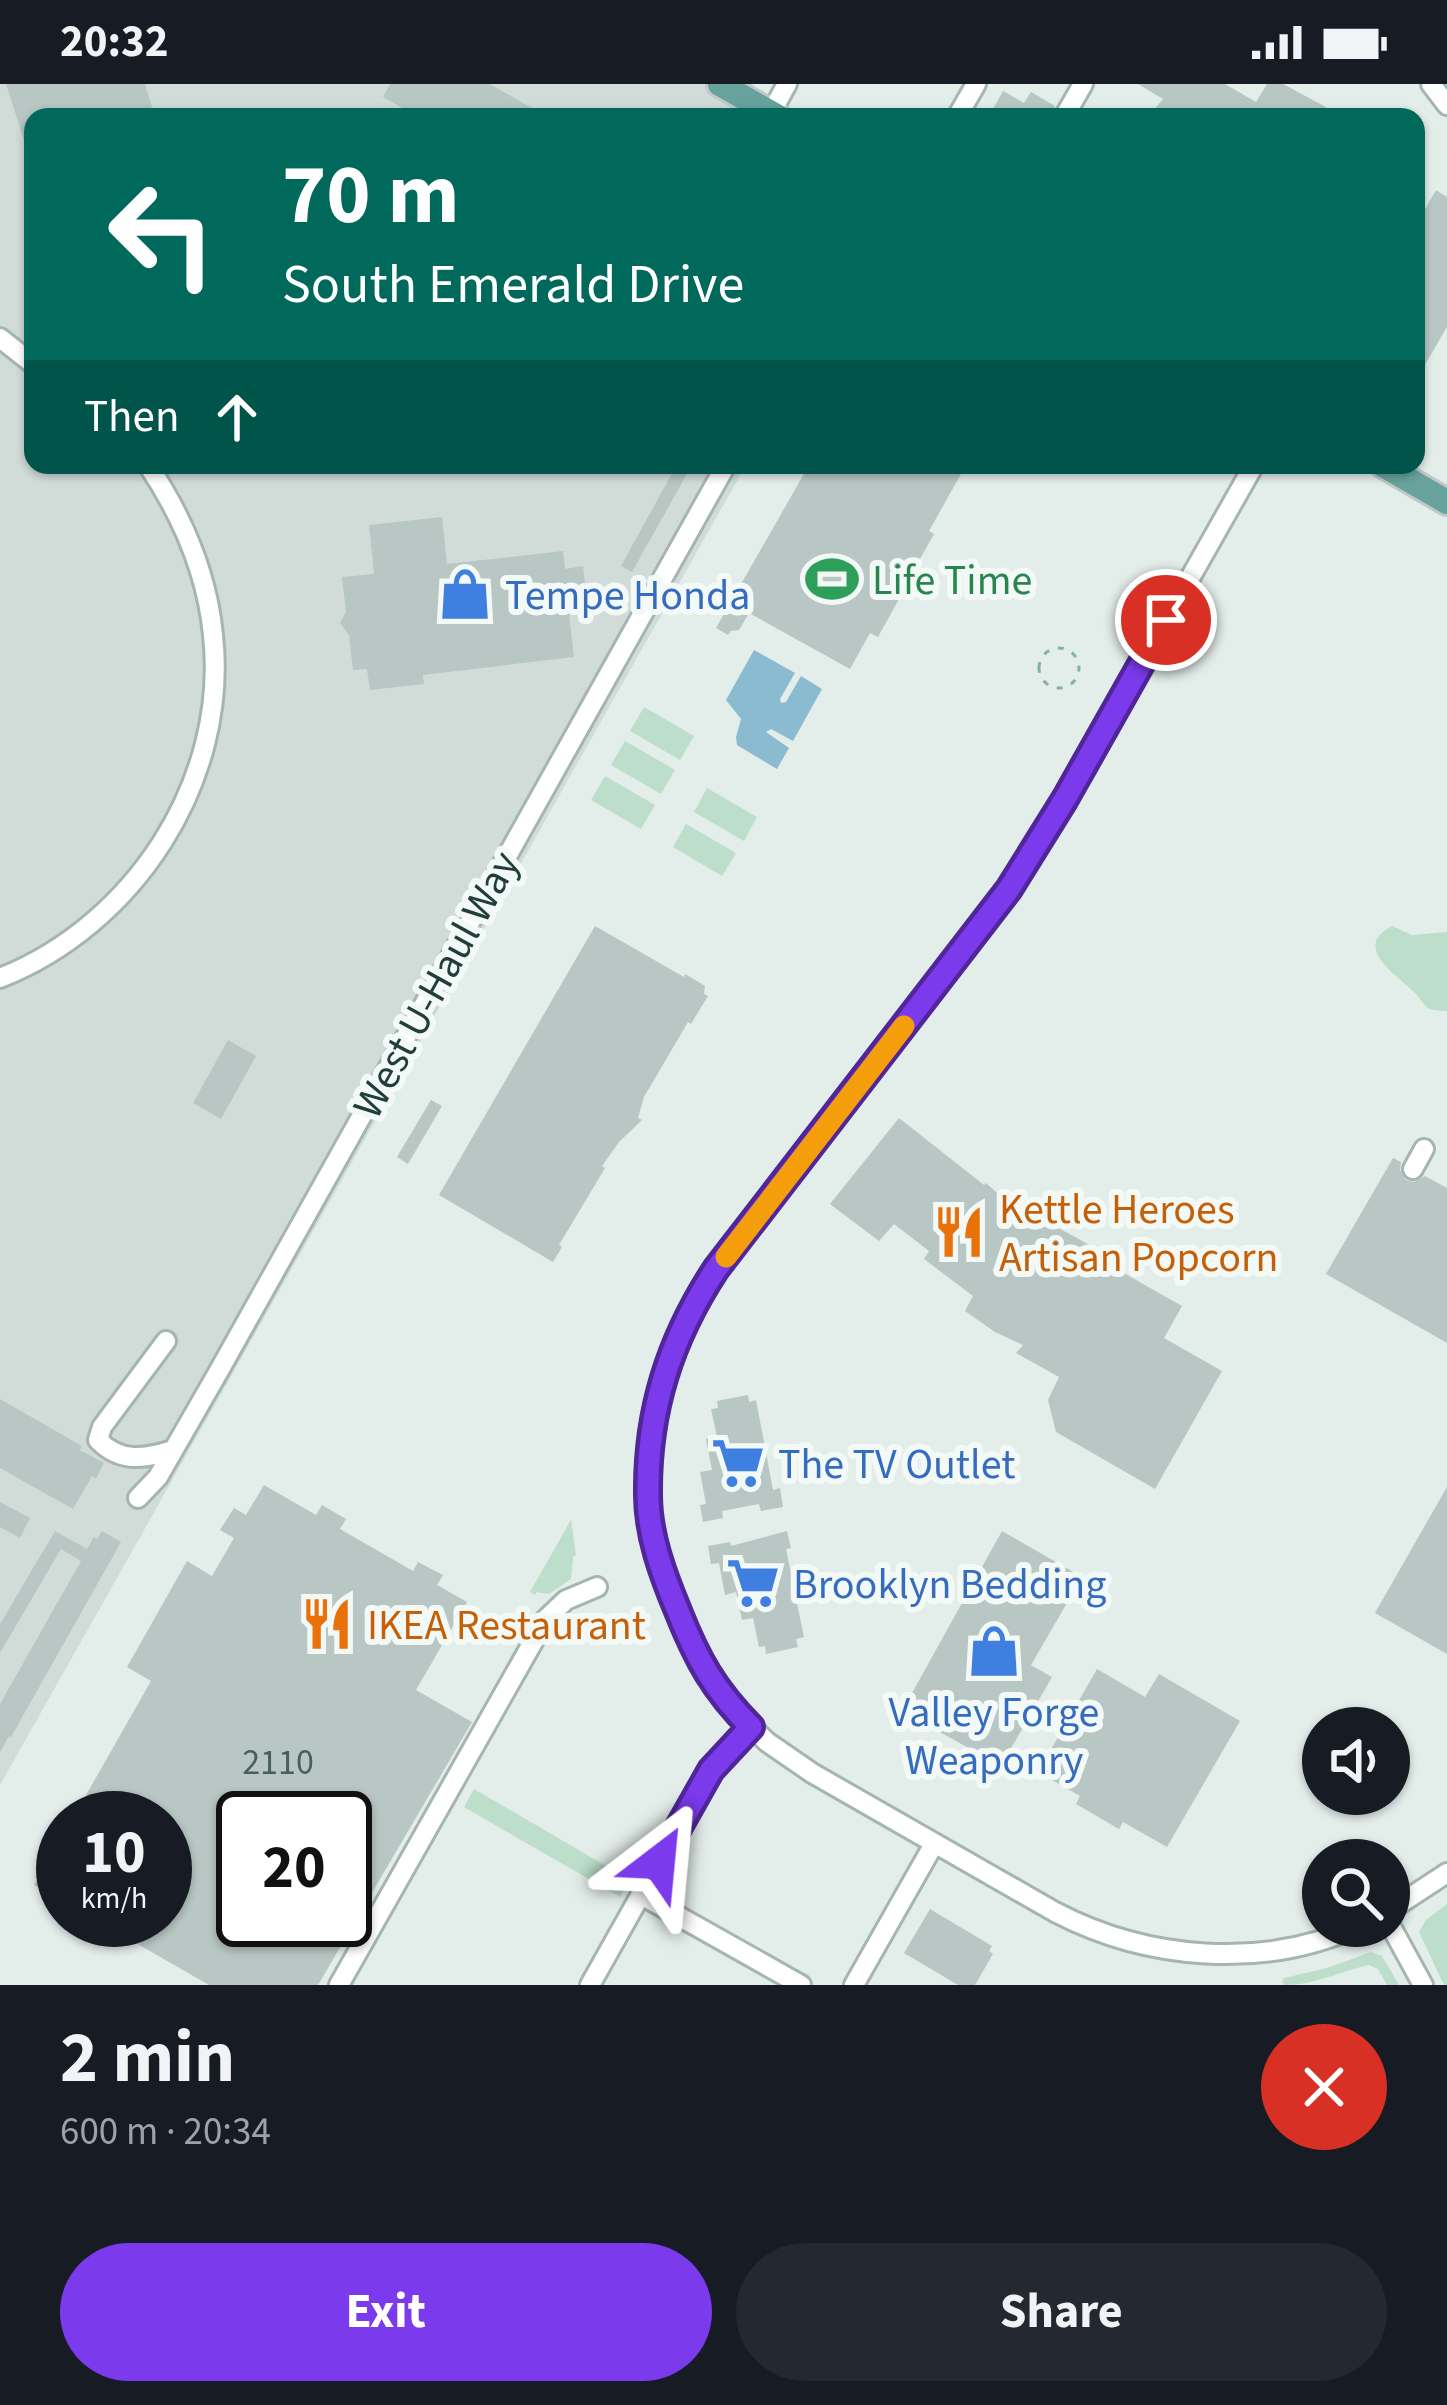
<!DOCTYPE html>
<html lang="en">
<head>
<meta charset="utf-8">
<style>
	body { margin:0; font-family:"Source Sans 3",sans-serif; background:#242831; color:#f1f3f6; height:100vh; display:flex; flex-direction:column; font-size:45px; white-space:nowrap }
	* { box-sizing:border-box; margin:0 }
	p { font-size:39px; color:#9ea1a6 }
	.icon { flex:none; width:66px; height:66px; fill:none; stroke:currentColor; stroke-width:2; stroke-linecap:round; stroke-linejoin:round }
	.map { position:relative; height:1901px; overflow:hidden }
	.drawer { display:flex; flex-direction:column; background:#171b24; flex:1 }
	.drawer>* { flex:none }
	.hud { position:absolute; left:24px; top:24px; width:1401px; height:366px; border-radius:24px; box-shadow:0 3px 9px #0004; background:#00695c; color:#fff; overflow:hidden }
	.controls { position:absolute; left:1302px; top:1623px; display:grid; gap:24px }
	.controls a { display:grid; place-items:center; width:108px; height:108px; border-radius:50%; background:#171b24; box-shadow:0 3px 9px #0004; font-size:60px }
	.speed { position:absolute; left:36px; top:1707px; display:flex; gap:24px; font-size:60px; font-weight:700; text-align:center }
	.speed>* { display:grid; place-content:center; width:156px; height:156px; border-radius:50%; background:#171b24; box-shadow:0 3px 9px #0004; line-height:1 }
	.speed small { font-size:30px; font-weight:400 }
	.speed .limit { border:6px solid #111; border-radius:18px; background:#fff; color:#111 }
	.pin { position:absolute; display:grid; place-items:center; width:102px; height:102px; color:#fff; margin:-51px; border:6px solid #fff; border-radius:50%; box-shadow:0 3px 12px #0007 }
	.me { position:absolute; width:132px; margin:-66px; rotate:29deg; stroke-linejoin:round; filter:drop-shadow(0 0 9px #0008) }
	.turn { display:flex; align-items:center; gap:42px; height:252px; padding:0 60px; font-size:54px }
	.turn .icon { width:156px; height:156px; stroke-width:2.5 }
	.turn b { display:block; font-size:84px; line-height:102px }
	.then { display:flex; align-items:center; height:114px; padding:0 60px; background:#0003; gap:24px; font-size:45px }
	.round { display:grid; place-items:center; flex:none; width:126px; height:126px; border-radius:63px; background:#242831 }
	.overview { display:flex; align-items:center; justify-content:space-between; height:204px; padding:0 60px }
	h1 { font-size:72px; font-weight:700; line-height:90px }
	.primary-button { display:flex; gap:24px; margin-top:auto; padding:24px 60px }
	.primary-button a { flex:1; height:138px; border-radius:72px; background:#7c3aed; color:#fff; font-size:48px; font-weight:700; line-height:138px; text-align:center }
	.primary-button a+a { background:#242831; color:#f1f3f6 }
	.status { display:flex; justify-content:space-between; align-items:center; height:84px; padding:0 60px; background:#171b24; direction:ltr }
	.status svg { height:33px; fill:currentColor }
	.map>svg:first-child { display:block }
	.built { fill:#d1dcd9 }
	.green { fill:#bcdeca }
	.water { fill:#8bbbd1 }
	.building { fill:#b8c7c3; fill-rule:evenodd }
	.lines { fill:none; stroke-linecap:round; stroke-linejoin:round }
	.minor-casing { stroke:#a5b5b2; stroke-width:24 }
	.major-casing { stroke:#c1c9c8; stroke-width:30 }
	.path { stroke:#83b0a9; stroke-width:3; stroke-dasharray:6 9; stroke-linecap:butt }
	.minor { stroke:#fff; stroke-width:18 }
	.major { stroke:#67a29c; stroke-width:24 }
	.route-casing { stroke:#51269a; stroke-width:30 }
	.route { stroke:#7c3aed; stroke-width:21 }
	.slow { stroke:#f59e0b; stroke-width:21 }
	.labels { text-anchor:middle; stroke-width:12; stroke-linejoin:round; paint-order:stroke }
	.number-label { font-size:36px; fill:#48605d }
	.leisure-label { font-size:42px; fill:#27864d; stroke:#f3f9f7; text-anchor:start }
	.shop-label { font-size:42px; fill:#366cbe; stroke:#f3f9f7; text-anchor:start }
	.street-label { font-size:42px; fill:#223e3b; stroke:#f3f9f7 }
	.food-label { font-size:42px; fill:#c56008; stroke:#f3f9f7; text-anchor:start }
</style>
</head>
<body>
<div class="status"><b>20:32</b><svg viewBox="0 0 49 12"><path d="M0 12V9h3v3zM5 12V6h3v6zM10 12V3h3v9zM15 12V0h3v12zM26 1h20v11H26zM47 4h2v5h-2z"/></svg></div>
<div class="map">
<svg width="1447" height="1901" viewBox="0 0 1447 1901">
	<rect width="100%" height="100%" fill="#e3edea"/>
	<!-- built -->
	<path class="built" d="M 0,0 L 720,0 L 778,33 L 33,33 L 33,381 L 746,381 L 0,1701 Z"/>
	<!-- green -->
	<path class="green" d="M 644,623 L 694,652 L 680,676 L 630,647 Z
		M 625,657 L 675,686 L 661,710 L 611,681 Z
		M 605,692 L 655,721 L 641,745 L 591,716 Z
		M 707,704 L 757,733 L 744,757 L 694,728 Z
		M 686,740 L 736,769 L 722,792 L 673,763 Z
		M 1392,842 L 1412,851 L 1447,848 L 1447,927 C 1441,927 1433,927 1428,924 C 1424,922 1418,911 1415,909 C 1399,892 1350,864 1392,842 Z
		M 571,1436 L 576,1471 L 573,1473 L 571,1495 L 549,1510 L 537,1508 L 535,1511 L 530,1508 Z
		M 474,1705 L 630,1796 L 620,1813 L 464,1723 Z
		M 1447,1820 L 1447,1901 L 1444,1901 L 1419,1848 L 1426,1836 Z
		M 1371,1868 L 1382,1872 L 1399,1901 L 1387,1901 L 1378,1885 L 1369,1881 C 1341,1887 1315,1901 1285,1901 L 1282,1898 L 1284,1894 L 1327,1884 Z"/>
	<!-- water -->
	<path class="water" d="M 754,566 L 795,589 L 780,615 L 781,619 L 786,618 L 801,592 L 822,605 L 793,657 L 771,645 L 766,648 L 789,664 L 777,685 L 737,661 L 736,653 L 741,635 L 726,616 Z"/>
	<!-- building -->
	<path class="building" d="M 6,0 L 145,0 L 155,33 L 33,33 L 33,74 L 30,75 Z
		M 390,0 L 490,0 L 548,33 L 418,33 L 383,13 Z
		M 1138,0 L 1225,0 L 1256,18 L 1267,0 L 1283,0 L 1326,23 L 1320,33 L 1148,33 L 1163,15 Z
		M 1003,7 L 1024,19 L 1031,8 L 1055,22 L 1051,33 L 1006,33 L 993,25 Z
		M 1436,106 L 1447,113 L 1447,243 L 1416,296 L 1416,141 Z
		M 809,381 L 966,381 L 929,447 L 934,450 L 916,482 L 923,508 L 899,515 L 878,553 L 870,549 L 850,585 L 749,529 L 739,546 L 731,547 L 728,551 L 716,544 Z
		M 676,382 L 688,388 L 632,488 L 621,482 Z
		M 442,433 L 447,480 L 563,467 L 565,485 L 583,482 L 588,527 L 569,530 L 574,573 L 423,591 L 424,600 L 370,606 L 367,585 L 353,586 L 349,551 L 340,539 L 346,528 L 342,493 L 374,490 L 369,441 Z
		M 595,842 L 684,893 L 685,890 L 705,902 L 704,910 L 708,912 L 691,940 L 688,938 L 644,1013 L 638,1034 L 642,1036 L 619,1058 L 602,1082 L 605,1084 L 559,1161 L 562,1163 L 553,1178 L 439,1111 Z
		M 228,956 L 256,972 L 221,1035 L 193,1019 Z
		M 431,1016 L 442,1022 L 408,1080 L 397,1073 Z
		M 899,1034 L 984,1101 L 986,1099 L 1021,1130 L 1024,1125 L 1126,1181 L 1122,1188 L 1182,1222 L 1164,1254 L 1222,1287 L 1155,1405 L 1056,1348 L 1048,1316 L 1059,1293 L 1016,1269 L 1023,1261 L 995,1248 L 965,1227 L 973,1212 L 924,1175 L 929,1167 L 894,1140 L 879,1157 L 830,1120 Z
		M 1393,1074 L 1401,1078 L 1400,1086 L 1406,1096 L 1414,1098 L 1425,1092 L 1447,1104 L 1447,1259 L 1326,1190 Z
		M 748,1311 L 749,1318 L 756,1316 L 773,1406 L 780,1404 L 783,1423 L 761,1427 L 759,1420 L 722,1427 L 723,1434 L 703,1438 L 700,1421 L 706,1420 L 700,1388 L 712,1386 L 706,1355 L 717,1353 L 711,1325 L 718,1324 L 717,1317 Z
		M 0,1315 L 82,1362 L 80,1366 L 104,1379 L 96,1395 L 92,1392 L 73,1425 L 0,1384 Z
		M 264,1401 L 316,1431 L 322,1421 L 346,1435 L 340,1445 L 413,1487 L 418,1478 L 443,1491 L 437,1501 L 467,1518 L 416,1606 L 472,1638 L 318,1901 L 209,1901 L 96,1836 L 165,1836 L 165,1734 L 73,1734 L 151,1597 L 127,1583 L 187,1477 L 212,1492 L 234,1454 L 220,1446 L 234,1424 L 246,1431 ZM 243,1734 L 345,1734 L 345,1836 L 243,1836 Z
		M 1447,1403 L 1447,1570 L 1375,1529 Z
		M 0,1418 L 30,1434 L 20,1454 L 0,1443 Z
		M 55,1447 L 87,1465 L 94,1453 L 97,1455 L 102,1447 L 121,1458 L 11,1653 L 9,1652 L 0,1668 L 0,1620 L 81,1477 L 61,1465 L 0,1569 L 0,1540 Z
		M 787,1447 L 791,1464 L 786,1465 L 804,1553 L 796,1555 L 798,1563 L 766,1570 L 765,1562 L 759,1563 L 753,1534 L 742,1536 L 736,1508 L 725,1511 L 719,1479 L 711,1480 L 708,1462 L 730,1458 L 731,1462 Z
		M 1002,1447 L 1082,1493 L 1031,1581 L 1052,1593 L 1001,1682 L 902,1627 Z
		M 1097,1585 L 1145,1613 L 1159,1590 L 1240,1637 L 1167,1763 L 1123,1738 L 1119,1745 L 1076,1720 L 1080,1712 L 1038,1688 Z
		M 63,1751 L 63,1817 L 34,1801 Z
		M 930,1825 L 992,1862 L 989,1867 L 993,1870 L 975,1901 L 958,1901 L 904,1869 Z"/>
	<g class="lines">
		<!-- minor casing -->
		<g class="minor-casing">
			<path id="minor" d="M 1431,0 L 1447,21
				M 771,29 L 787,0
				M 957,33 L 976,0
				M 1064,33 L 1083,0
				M 0,254 L 33,280
				M 1254,381 L 1065,715 L 1009,805 L 770,1114 L 697,1215 L 670,1271 L 654,1339 L 648,1413 L 662,1487 L 694,1568 L 724,1616 L 767,1658 L 812,1689 L 1055,1828 C 1147,1876 1263,1886 1359,1842
				M 0,894 C 134,841 229,697 213,551 C 207,489 182,432 148,381
				M 1413,1085 L 1424,1065
				M 166,1257 L 102,1343 L 98,1356 C 120,1379 145,1375 173,1366
				M 138,1414 L 158,1393 L 220,1285 L 726,381
				M 641,1811 L 801,1901
				M 1389,1827 L 1447,1789
				M 1389,1839 L 1423,1901
				M 339,1901 L 546,1535 L 566,1516 L 597,1503
				M 590,1901 L 711,1686 L 751,1643
				M 854,1901 L 934,1760"/>
		</g>
		<!-- major casing -->
		<g class="major-casing">
			<path id="major" d="M 720,0 L 778,33
				M 1383,381 L 1447,418"/>
		</g>
		<!-- path -->
		<path class="path" d="M1039 584a20 20 0 1 1 40 0a20 20 0 1 1-40 0Z"/>
		<!-- minor -->
		<use href="#minor" class="minor"/>
		<!-- major -->
		<use href="#major" class="major"/>
	</g>
	<g class="lines">
		<!-- route casing -->
		<g class="route-casing">
			<path id="route" d="M 659,1778 L 711,1686 L 751,1643 C 714,1606 697,1575 678,1527 C 663,1491 648,1451 648,1411 C 647,1327 670,1255 716,1185 L 1009,805 L 1065,715 L 1166,536"/>
		</g>
		<!-- route -->
		<use href="#route" class="route"/>
		<!-- slow -->
		<path class="slow" d="M 726,1173 L 904,942"/>
	</g>
	<!-- icons -->
	<defs>
		<g id="stadium-bare" transform="scale(4.14)"><path d="M0-5a6.5 5 0 1 0 0 10a6.5 5 0 1 0 0-10ZM-3.5-1.8h7v3.6h-7Z" fill="#2e9e5b" stroke="#f3f9f7" stroke-width="2.5" paint-order="stroke"/></g>
		<g id="shop-bare" transform="scale(4.14)"><path d="M-5-2.5h2.3a2.7 3.5 0 0 1 5.4 0H5L5.5 6h-11ZM-1.5-2.5h3a1.5 2.3 0 0 0-3 0Z" fill="#3f7fe0" stroke="#f3f9f7" stroke-width="2.5" paint-order="stroke"/></g>
		<g id="restaurant-bare" transform="scale(4.14)"><path d="M-5-6h1v4h1v-4h1v4h1v-4h1v5L-1.5 .5V6h-2V.5L-5-1ZM5-6V6H3V1.5H1.5Q1.5-4 5-6Z" fill="#e8710a" stroke="#f3f9f7" stroke-width="2.5" paint-order="stroke"/></g>
		<g id="supermarket-bare" transform="scale(4.14)"><path d="M-6-5.5h2.5l.6 2H6L4.5 2H-2.5L-4.4-4H-6ZM-1.5 3.2a1.3 1.3 0 1 0 .1 0ZM3 3.2a1.3 1.3 0 1 0 .1 0Z" fill="#3f7fe0" stroke="#f3f9f7" stroke-width="2.5" paint-order="stroke"/></g>
	</defs>
	<g fill-rule="evenodd">
		<use href="#stadium-bare" x="832" y="495"/>
		<use href="#shop-bare" x="465" y="510"/>
		<use href="#restaurant-bare" x="959" y="1148"/>
		<use href="#supermarket-bare" x="738" y="1379"/>
		<use href="#supermarket-bare" x="753" y="1499"/>
		<use href="#restaurant-bare" x="327" y="1540"/>
		<use href="#shop-bare" x="994" y="1567"/>
	</g>
	<g class="labels">
		<!-- number labels -->
		<g class="number-label">
			<text x="278" y="1690">2110</text>
		</g>
		<!-- leisure labels -->
		<g class="leisure-label">
			<text x="872" y="510">Life Time</text>
		</g>
		<!-- shop labels -->
		<g class="shop-label">
			<text x="505" y="525">Tempe Honda</text>
			<text x="778" y="1394">The TV Outlet</text>
			<text x="793" y="1514">Brooklyn Bedding</text>
			<text x="994" y="1642" text-anchor="middle">Valley Forge<tspan x="994" dy="48">Weaponry</tspan></text>
		</g>
		<!-- street labels -->
		<g class="street-label">
			<text transform="translate(435 900) rotate(-61)" y="15">West U-Haul Way</text>
		</g>
		<!-- food labels -->
		<g class="food-label">
			<text x="999" y="1139">Kettle Heroes<tspan x="999" dy="48">Artisan Popcorn</tspan></text>
			<text x="367" y="1555">IKEA Restaurant</text>
		</g>
	</g>
</svg>
<div class="controls">
<a><svg class="icon" aria-label="sound" viewBox="0 0 24 24"><path d="M4 9h4l5-4v14l-5-4H4zM17 9q2 3 0 6"/></svg></a>
<a><svg class="icon" aria-label="search" viewBox="0 0 24 24"><circle cx="10" cy="10" r="6"/><path d="M15 15l6 6"/></svg></a>
</div>
<div class="speed"><div>10<small>km/h</small></div><div class="limit">20</div></div>
<div class="pin" style="left:1166px;top:536px;background:#d93025"><svg class="icon" aria-label="arrive" viewBox="0 0 24 24"><path d="M6 21V4h12l-3 4 3 4H6"/></svg></div>
<svg class="me" style="left:659px;top:1778px" viewBox="-20 -20 40 40"><path d="M0-17L14 15 0 8-14 15z" fill="#7c3aed" stroke="#fff" stroke-width="4"/></svg>
<div class="hud">
<div class="turn"><svg class="icon" aria-label="left" viewBox="0 0 24 24"><path d="M17 20v-9H6M10 6l-5 5 5 5"/></svg><div><b>70 m</b>South Emerald Drive</div></div>
<div class="then">Then<svg class="icon" aria-label="ahead" viewBox="0 0 24 24"><path d="M12 20V5M6 11l6-6 6 6"/></svg></div>
</div>
</div>
<section class="drawer">
<div class="overview"><div><h1>2 min</h1><p>600 m · 20:34</p></div><a class="round" style="background:#d93025;color:#fff"><svg class="icon" aria-label="close" viewBox="0 0 24 24"><path d="M6 6l12 12M18 6L6 18"/></svg></a></div>
<div class="primary-button"><a>Exit</a><a>Share</a></div>
</section>
</body>
</html>
